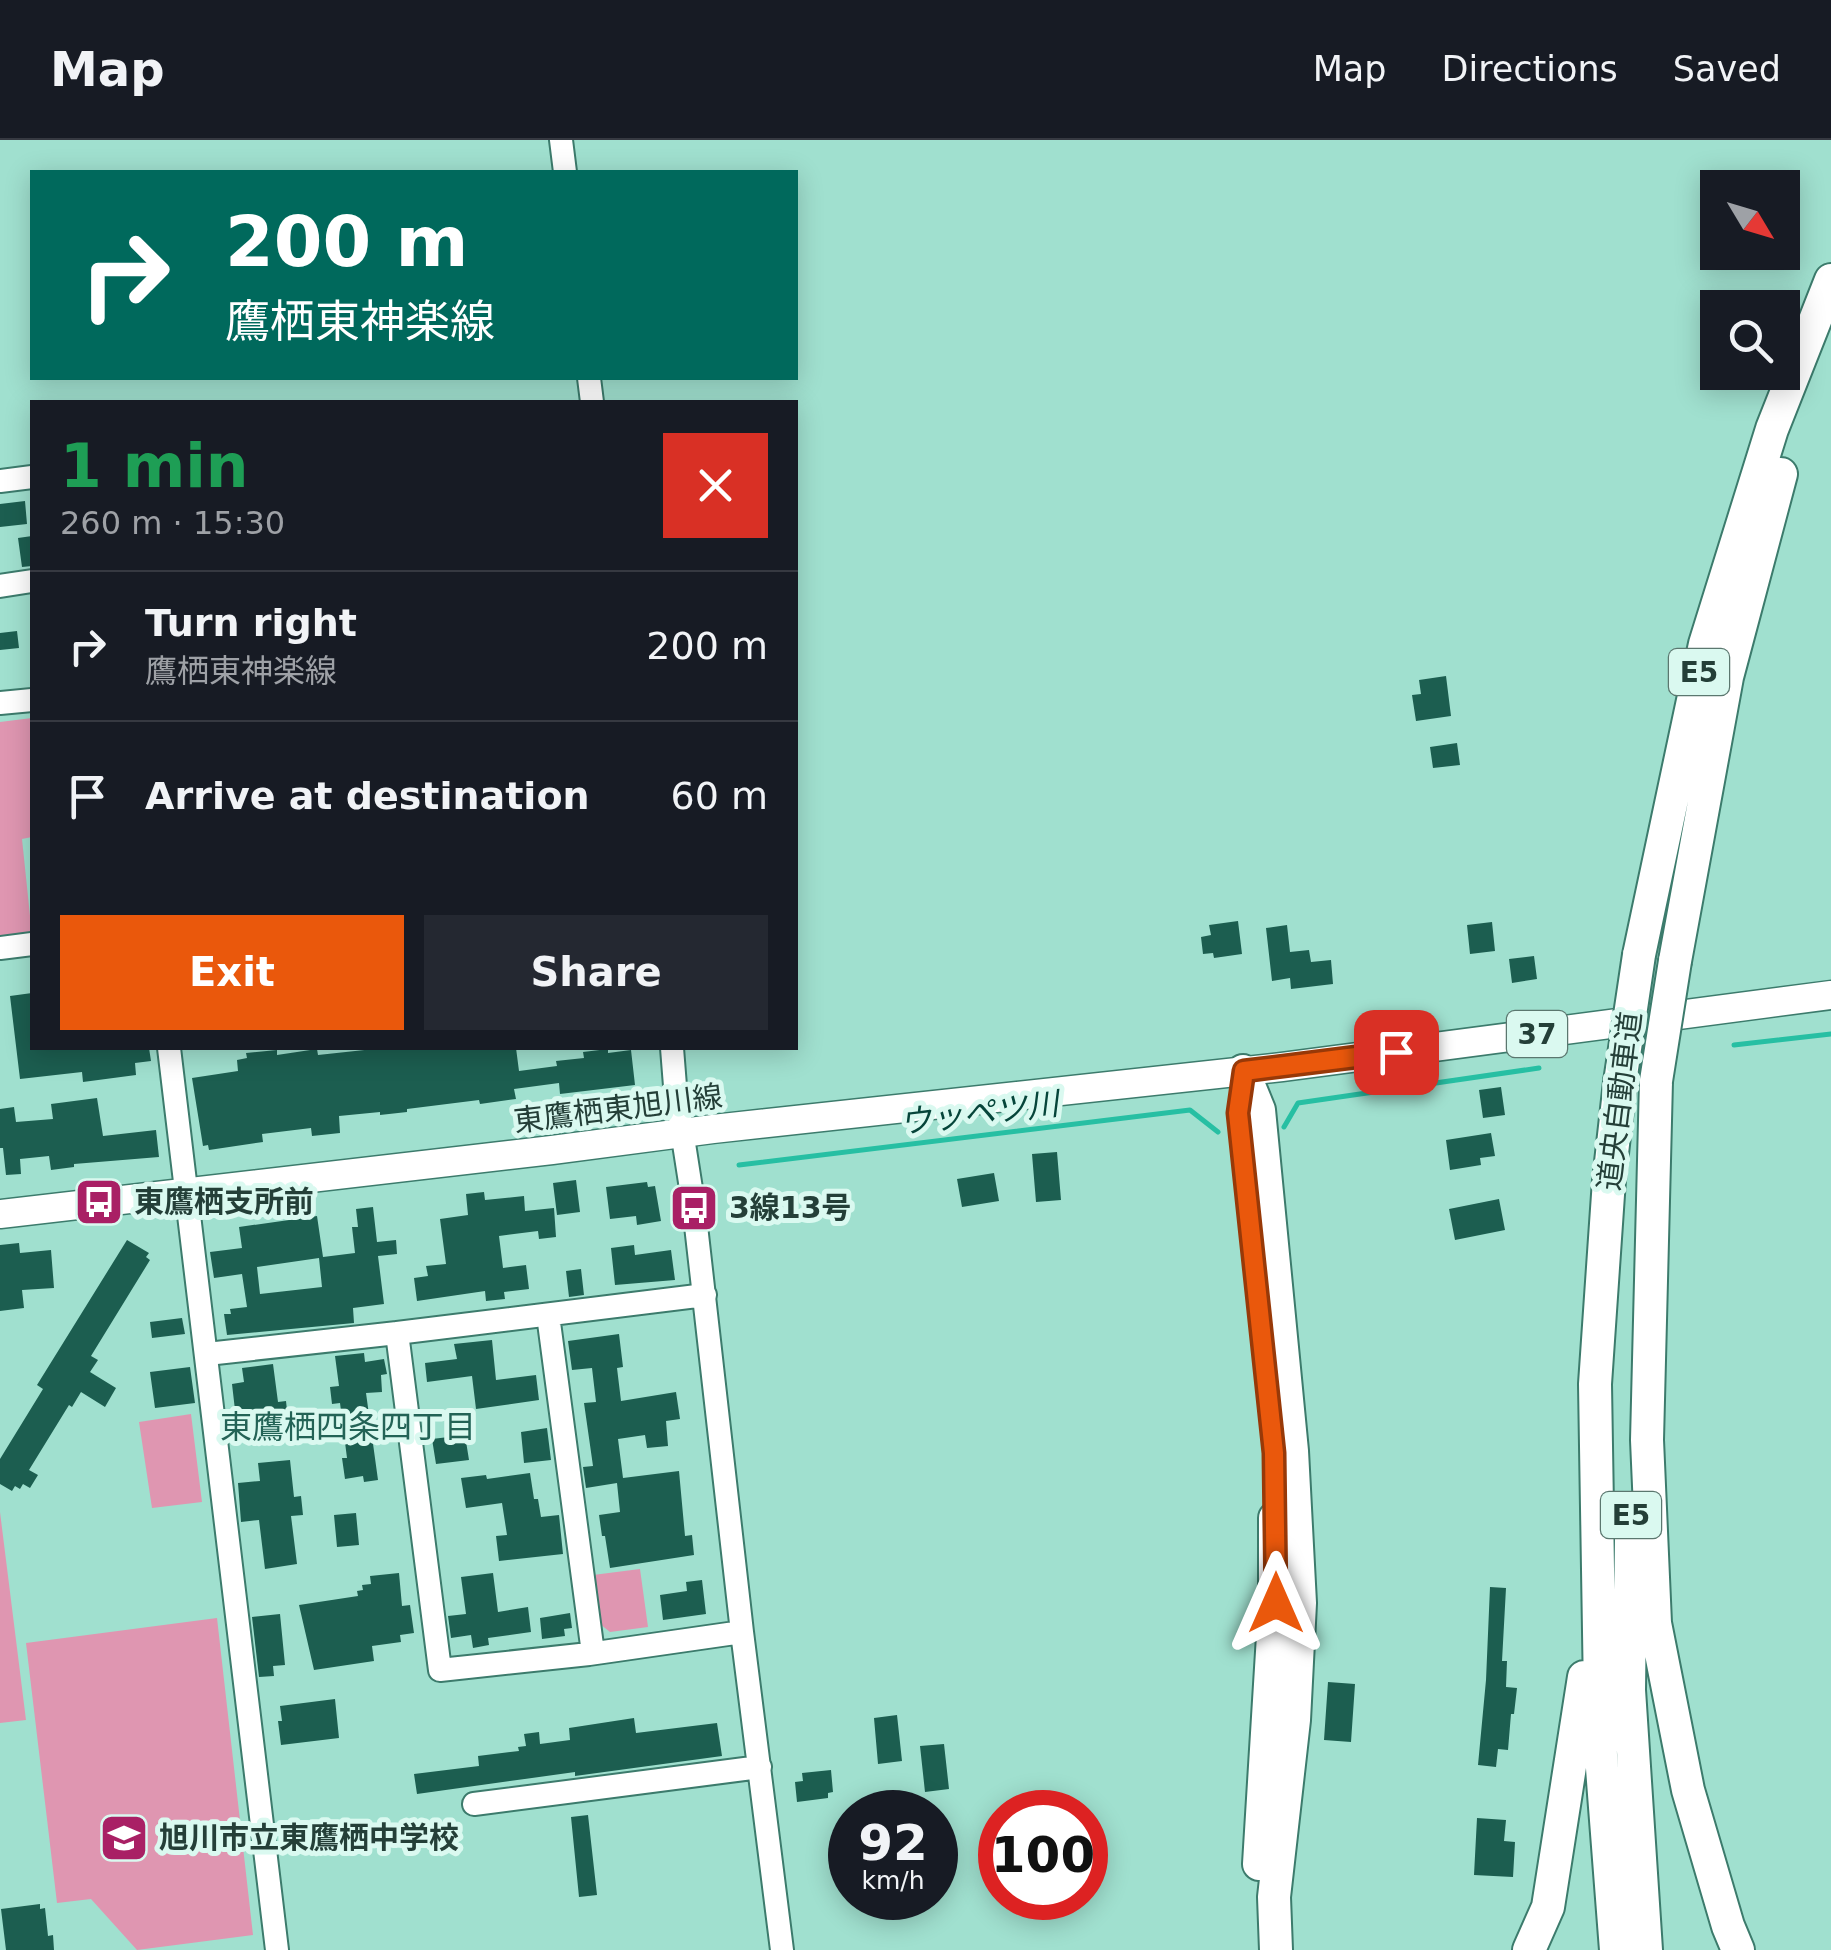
<!DOCTYPE html>
<html lang="en">
<head>
<meta charset="utf-8">
<style>
	body { margin:0; font-family:"DejaVu Sans","Noto Sans JP",sans-serif; background:#242831; color:#f1f3f6; height:100vh; display:flex; flex-direction:column; font-size:38px; white-space:nowrap }
	* { box-sizing:border-box; margin:0 }
	p { font-size:32px; color:#9ea1a6 }
	.icon { flex:none; width:55px; height:55px; fill:none; stroke:currentColor; stroke-width:2; stroke-linecap:round; stroke-linejoin:round }
	.map { position:relative; flex:1; overflow:hidden }
	.sheet { position:absolute; left:30px; top:260px; width:768px; height:650px; display:flex; flex-direction:column; background:#171b24; border-radius:0px; box-shadow:0 5px 25px #0003 }
	.sheet>* { flex:none }
	.banner { position:absolute; left:30px; top:30px; width:768px; height:210px; border-radius:0px; box-shadow:0 5px 25px #0003; background:#00695c; color:#fff; overflow:hidden }
	.needle { width:65px; rotate:128deg }
	.controls { position:absolute; left:1700px; top:30px; display:grid; gap:20px }
	.controls a { display:grid; place-items:center; width:100px; height:100px; border-radius:0px; background:#171b24; box-shadow:0 5px 25px #0003; font-size:50px }
	.speed { position:absolute; left:828px; top:1650px; display:flex; gap:20px; font-size:50px; font-weight:700; text-align:center }
	.speed>* { display:grid; place-content:center; width:130px; height:130px; border-radius:50%; background:#171b24; box-shadow:0 5px 25px #0003; line-height:1 }
	.speed small { font-size:25px; font-weight:400 }
	.speed .limit { border:15px solid #d22; background:#fff; color:#111 }
	.pin { position:absolute; display:grid; place-items:center; width:85px; height:85px; color:#fff; margin:-42px; border-radius:20px; box-shadow:0 5px 15px #0006 }
	.me { position:absolute; width:110px; margin:-55px; rotate:0deg; stroke-linejoin:round; filter:drop-shadow(0 0 8px #0008) }
	.turn { display:flex; align-items:center; gap:35px; height:210px; padding:0 30px; font-size:45px }
	.turn .icon { width:130px; height:130px; stroke-width:2.5 }
	.turn b { display:block; font-size:70px; line-height:85px }
	.round { display:grid; place-items:center; flex:none; width:105px; height:105px; border-radius:0px; background:#242831 }
	.overview { display:flex; align-items:center; justify-content:space-between; height:170px; padding:0 30px }
	h1 { font-size:60px; font-weight:600; line-height:75px; color:#1e9e55 }
	.button { display:flex; gap:20px; margin-top:auto; padding:20px 30px }
	.button a { flex:1; height:115px; border-radius:0px; background:#ea580c; color:#fff; font-size:40px; font-weight:600; line-height:115px; text-align:center }
	.button a+a { background:#242831; color:#f1f3f6 }
	ul { padding:0; list-style:none }
	li { display:flex; align-items:center; gap:30px; height:150px; padding:0 30px; border-top:2px solid #363941 }
	li div { flex:1 }
	li b { display:block; font-size:38px }
	li em { font-style:normal }
	header { display:flex; align-items:center; gap:60px; box-sizing:border-box; height:140px; padding:0 50px; background:#171b24; border-bottom:2px solid #363941 }
	header strong { font-size:48px }
	nav { display:flex; gap:55px; margin-inline-start:auto; font-size:35px }
	.map>svg:first-child { display:block }
	.green { fill:#df96b1 }
	.lines { fill:none; stroke-linecap:round; stroke-linejoin:round }
	.stream { stroke:#27bfa3; stroke-width:5 }
	.building { fill:#1c5e50; fill-rule:evenodd }
	.minor-casing { stroke:#3c7b6c; stroke-width:26 }
	.major-casing { stroke:#3c7b6c; stroke-width:31 }
	.highway-casing { stroke:#3c7b6c; stroke-width:36 }
	.minor { stroke:#fff; stroke-width:22 }
	.major { stroke:#fff; stroke-width:28 }
	.highway { stroke:#fff; stroke-width:32 }
	.highway-bridge-casing { stroke:#3c7b6c; stroke-width:36; stroke-linecap:butt }
	.highway-bridge { stroke:#fff; stroke-width:32 }
	.route-casing { stroke:#983908; stroke-width:25 }
	.route { stroke:#ea580c; stroke-width:18 }
	.labels { text-anchor:middle; stroke-width:10; stroke-linejoin:round; paint-order:stroke }
	.shield { fill:#daf9f0; stroke:#5b776f; stroke-width:2.5 }
	.shield-label { font-size:28px; font-weight:bold; fill:#243f38 }
	.street-label { font-size:30px; fill:#243f38; stroke:#daf9f0 }
	.poi-label { font-size:30px; font-weight:bold; fill:#243f38; stroke:#daf9f0; text-anchor:start }
	.water-label { font-size:32px; font-style:italic; fill:#06453a; stroke:#daf9f0 }
	.neighbourhood-label { font-size:32px; fill:#236356; stroke:#daf9f0 }
</style>
</head>
<body>
<header>
<strong>Map</strong>
<nav><a>Map</a><a>Directions</a><a>Saved</a></nav>
</header>
<div class="map">
<svg width="1831" height="1810" viewBox="0 0 1831 1810">
	<rect width="100%" height="100%" fill="#a0e0cf"/>
	<!-- green -->
	<path class="green" d="M 32,578 L 32,697 L 22,699 L 32,795 L 0,799 L 0,582 Z
		M 191,1274 L 202,1362 L 152,1368 L 139,1282 Z
		M 0,1372 L 26,1580 L 0,1583 Z
		M 640,1429 L 648,1487 L 610,1492 L 600,1484 L 593,1435 Z
		M 217,1478 L 253,1795 L 137,1810 L 91,1759 L 57,1763 L 26,1503 Z"/>
	<g class="lines">
		<!-- stream -->
		<path class="stream" d="M 1734,905 L 1831,894
			M 1284,987 L 1298,963 L 1539,928
			M 739,1025 L 1190,970 L 1218,992"/>
	</g>
	<!-- building -->
	<path class="building" d="M 25,361 L 27,384 L 0,387 L 0,364 Z
		M 32,396 L 32,426 L 22,427 L 18,398 Z
		M 17,491 L 19,508 L 0,510 L 0,493 Z
		M 1446,536 L 1451,576 L 1416,581 L 1412,555 L 1421,554 L 1419,540 Z
		M 1457,603 L 1460,625 L 1433,628 L 1430,607 Z
		M 1238,781 L 1242,814 L 1214,818 L 1213,813 L 1203,814 L 1201,797 L 1211,795 L 1209,785 Z
		M 1492,782 L 1495,811 L 1470,814 L 1467,785 Z
		M 1287,785 L 1290,812 L 1309,810 L 1311,822 L 1331,820 L 1333,844 L 1291,849 L 1290,838 L 1272,841 L 1266,788 Z
		M 1534,816 L 1537,839 L 1512,843 L 1509,819 Z
		M 32,853 L 32,908 L 149,908 L 151,921 L 135,923 L 136,935 L 83,942 L 82,932 L 20,939 L 10,856 Z
		M 383,908 L 516,908 L 519,931 L 557,926 L 556,921 L 584,918 L 583,912 L 608,909 L 608,913 L 631,910 L 635,945 L 560,954 L 559,943 L 514,949 L 516,959 L 480,964 L 479,960 L 407,969 L 407,972 L 380,975 L 380,972 L 339,976 L 340,993 L 312,996 L 311,988 L 262,994 L 263,1002 L 209,1010 L 208,1005 L 203,1006 L 192,938 L 238,931 L 237,920 L 247,918 L 246,913 L 277,910 L 277,915 L 317,909 L 318,915 Z
		M 1501,947 L 1505,975 L 1483,978 L 1479,950 Z
		M 97,958 L 103,996 L 156,990 L 159,1017 L 74,1024 L 74,1027 L 51,1030 L 49,1016 L 20,1019 L 21,1034 L 6,1035 L 3,1008 L 0,1008 L 0,969 L 14,967 L 16,982 L 53,979 L 51,964 Z
		M 1491,993 L 1495,1016 L 1480,1018 L 1481,1025 L 1450,1030 L 1446,1000 Z
		M 1057,1012 L 1061,1060 L 1036,1062 L 1032,1014 Z
		M 994,1033 L 999,1061 L 962,1067 L 957,1039 Z
		M 576,1040 L 580,1072 L 557,1075 L 553,1043 Z
		M 647,1042 L 648,1047 L 655,1046 L 661,1081 L 637,1085 L 636,1076 L 610,1079 L 606,1047 Z
		M 484,1052 L 485,1060 L 524,1056 L 525,1071 L 554,1068 L 556,1097 L 539,1099 L 538,1091 L 499,1096 L 503,1128 L 526,1125 L 529,1149 L 504,1152 L 505,1159 L 486,1161 L 485,1151 L 417,1161 L 414,1138 L 428,1136 L 426,1126 L 446,1124 L 440,1079 L 468,1075 L 466,1054 Z
		M 1499,1059 L 1505,1090 L 1455,1100 L 1449,1069 Z
		M 373,1067 L 377,1102 L 396,1100 L 397,1114 L 378,1116 L 384,1164 L 353,1168 L 354,1183 L 227,1195 L 224,1174 L 231,1174 L 230,1169 L 247,1167 L 242,1134 L 214,1138 L 210,1112 L 242,1108 L 239,1087 L 317,1076 L 323,1117 L 355,1113 L 352,1087 L 358,1087 L 356,1069 ZM 319,1118 L 322,1147 L 260,1154 L 257,1127 Z
		M 127,1100 L 149,1113 L 146,1117 L 150,1120 L 91,1216 L 98,1220 L 90,1232 L 116,1248 L 105,1267 L 81,1252 L 72,1267 L 69,1265 L 29,1330 L 38,1335 L 30,1348 L 23,1344 L 20,1349 L 15,1346 L 12,1351 L 0,1344 L 0,1319 L 43,1249 L 37,1245 Z
		M 19,1103 L 20,1113 L 51,1110 L 54,1148 L 22,1150 L 24,1168 L 0,1171 L 0,1105 Z
		M 634,1105 L 635,1115 L 671,1110 L 675,1140 L 615,1145 L 611,1108 Z
		M 581,1129 L 584,1155 L 569,1157 L 566,1131 Z
		M 182,1178 L 185,1194 L 152,1198 L 150,1182 Z
		M 619,1194 L 623,1227 L 617,1228 L 621,1261 L 676,1252 L 680,1279 L 666,1281 L 668,1306 L 647,1308 L 645,1295 L 618,1299 L 623,1338 L 679,1331 L 685,1396 L 692,1395 L 694,1415 L 610,1428 L 605,1396 L 602,1396 L 599,1375 L 620,1372 L 617,1343 L 586,1348 L 583,1327 L 593,1326 L 584,1263 L 596,1262 L 592,1228 L 572,1230 L 568,1201 Z
		M 492,1200 L 496,1240 L 536,1235 L 539,1260 L 476,1269 L 472,1236 L 427,1242 L 425,1223 L 457,1219 L 454,1204 Z
		M 364,1213 L 365,1222 L 384,1219 L 387,1234 L 381,1235 L 382,1252 L 366,1253 L 378,1340 L 364,1342 L 363,1336 L 345,1339 L 342,1318 L 347,1318 L 340,1263 L 332,1264 L 330,1247 L 339,1246 L 335,1216 Z
		M 273,1224 L 278,1262 L 286,1261 L 289,1289 L 238,1296 L 232,1244 L 244,1242 L 242,1228 Z
		M 190,1227 L 195,1263 L 155,1268 L 150,1232 Z
		M 547,1288 L 551,1320 L 524,1323 L 521,1292 Z
		M 465,1295 L 469,1320 L 436,1324 L 432,1299 Z
		M 290,1320 L 294,1357 L 301,1356 L 303,1375 L 291,1376 L 297,1424 L 265,1429 L 259,1380 L 241,1382 L 238,1343 L 260,1341 L 258,1323 Z
		M 530,1333 L 534,1359 L 538,1359 L 541,1377 L 559,1375 L 563,1414 L 499,1421 L 496,1396 L 507,1395 L 502,1363 L 466,1368 L 461,1338 L 486,1335 L 487,1339 Z
		M 356,1373 L 359,1405 L 337,1407 L 334,1375 Z
		M 399,1433 L 402,1466 L 410,1465 L 414,1493 L 400,1495 L 401,1502 L 372,1506 L 374,1521 L 314,1530 L 299,1465 L 358,1456 L 357,1451 L 363,1450 L 362,1445 L 371,1444 L 370,1436 Z
		M 493,1433 L 498,1472 L 528,1467 L 531,1492 L 488,1498 L 489,1505 L 473,1508 L 471,1495 L 451,1498 L 448,1476 L 466,1474 L 461,1437 Z
		M 702,1440 L 706,1474 L 663,1480 L 660,1455 L 687,1451 L 686,1442 Z
		M 1490,1447 L 1506,1448 L 1502,1521 L 1507,1521 L 1506,1547 L 1517,1548 L 1514,1574 L 1511,1574 L 1508,1610 L 1498,1609 L 1496,1627 L 1478,1625 L 1486,1540 Z
		M 570,1473 L 572,1488 L 564,1489 L 565,1496 L 542,1499 L 540,1478 Z
		M 280,1474 L 285,1525 L 273,1526 L 274,1536 L 259,1537 L 252,1477 Z
		M 1328,1542 L 1355,1544 L 1351,1602 L 1324,1600 Z
		M 335,1559 L 339,1598 L 281,1605 L 278,1581 L 282,1581 L 280,1566 Z
		M 897,1575 L 902,1621 L 878,1624 L 874,1578 Z
		M 634,1578 L 636,1593 L 717,1583 L 722,1616 L 575,1636 L 575,1632 L 417,1654 L 414,1634 L 479,1626 L 478,1616 L 519,1611 L 518,1607 L 526,1606 L 524,1594 L 539,1592 L 540,1604 L 570,1600 L 569,1588 Z
		M 944,1604 L 949,1649 L 925,1652 L 920,1606 Z
		M 831,1630 L 833,1652 L 828,1653 L 828,1658 L 797,1662 L 795,1642 L 803,1641 L 802,1633 Z
		M 588,1675 L 597,1755 L 579,1757 L 571,1677 Z
		M 1477,1678 L 1506,1680 L 1504,1701 L 1515,1702 L 1513,1737 L 1474,1735 Z
		M 318,1685 L 320,1707 L 302,1710 L 300,1687 Z
		M 40,1764 L 40,1769 L 45,1768 L 48,1796 L 53,1795 L 54,1810 L 6,1810 L 1,1769 Z"/>
	<g class="lines">
		<!-- minor casing -->
		<g class="minor-casing">
			<path id="minor" d="M 561,0 L 565,32
				M 589,238 L 592,262
				M 0,341 L 32,337
				M 0,446 L 32,441
				M 0,563 L 32,560
				M 0,808 L 32,804
				M 169,908 L 277,1810
				M 672,908 L 675,946 L 694,1068 L 742,1492 L 782,1810
				M 548,1175 L 593,1513
				M 397,1193 L 440,1530 L 589,1514 L 742,1492
				M 207,1214 L 397,1193 L 705,1155
				M 474,1664 L 760,1627"/>
		</g>
		<!-- major casing -->
		<g class="major-casing">
			<path id="major" d="M 0,1074 L 552,1010 L 713,989 L 1282,927 L 1831,855"/>
		</g>
		<!-- highway casing -->
		<g class="highway-casing">
			<path id="highway" d="M 1639,815 L 1705,504 L 1772,289 L 1831,140
				M 1675,821 L 1727,537 L 1781,334
				M 1243,931 L 1259,970 L 1292,1311 L 1300,1463 L 1294,1580 L 1274,1757 L 1276,1810
				M 1656,941 L 1647,1300 L 1655,1483 L 1688,1650 L 1728,1786 L 1738,1810
				M 1631,1399 L 1629,1550 L 1646,1810
				M 1259,1724 L 1275,1463 L 1275,1378
				M 1529,1810 L 1548,1767 L 1584,1537
				M 1616,1810 L 1601,1615 L 1595,1244 L 1609,1040 L 1620,942"/>
		</g>
		<!-- minor -->
		<use href="#minor" class="minor"/>
		<!-- major -->
		<use href="#major" class="major"/>
		<!-- highway -->
		<use href="#highway" class="highway"/>
		<!-- highway-bridge casing -->
		<g class="highway-bridge-casing">
			<path id="highway-bridge" d="M 1656,941 L 1675,821
				M 1620,942 L 1639,815"/>
		</g>
		<!-- highway-bridge -->
		<use href="#highway-bridge" class="highway-bridge"/>
	</g>
	<g class="lines">
		<!-- route casing -->
		<g class="route-casing">
			<path id="route" d="M 1276,1463 L 1274,1313 L 1238,973 L 1244,931 L 1396,912"/>
		</g>
		<!-- route -->
		<use href="#route" class="route"/>
	</g>
	<!-- icons -->
	<defs>
		<g id="bus-square" transform="scale(2.5)"><rect x="-9" y="-9" width="18" height="18" rx="4" fill="#a92065" stroke="#daf9f0"/><path d="M-5-6H5V4H4V6H2V4H-2V6H-4V4H-5ZM-3.5-4V0h7V-4ZM-3.5 1.2v1.5H-2V1.2ZM2 1.2v1.5H3.5V1.2Z" fill="#fff"/></g>
		<g id="school-square" transform="scale(2.5)"><rect x="-9" y="-9" width="18" height="18" rx="4" fill="#a92065" stroke="#daf9f0"/><path d="M0-5L7-2L0 1L-7-2ZM-4 1L0 2.5L4 1V4Q0 6-4 4Z" fill="#fff"/></g>
	</defs>
	<g fill-rule="evenodd">
		<use href="#bus-square" x="99" y="1062"/>
		<use href="#bus-square" x="694" y="1068"/>
		<use href="#school-square" x="124" y="1698"/>
	</g>
	<g class="labels">
		<!-- shield labels -->
		<g class="shield">
			<rect x="1669" y="509" width="60" height="46" rx="8"/>
			<rect x="1507" y="871" width="60" height="46" rx="8"/>
			<rect x="1601" y="1352" width="60" height="46" rx="8"/>
		</g>
		<g class="shield-label">
			<text x="1699" y="542">E5</text>
			<text x="1537" y="904">37</text>
			<text x="1631" y="1385">E5</text>
		</g>
		<!-- street labels -->
		<g class="street-label">
			<text transform="translate(1620 961) rotate(-83)" y="10">道央自動車道</text>
			<text transform="translate(618 969) rotate(-7)" y="10">東鷹栖東旭川線</text>
		</g>
		<!-- poi labels -->
		<g class="poi-label">
			<text x="134" y="1072">東鷹栖支所前</text>
			<text x="729" y="1078">3線13号</text>
			<text x="159" y="1708">旭川市立東鷹栖中学校</text>
		</g>
		<!-- water labels -->
		<g class="water-label">
			<text transform="translate(979 973) rotate(-7)" y="11">ウッペツ川</text>
		</g>
		<!-- neighbourhood labels -->
		<g class="neighbourhood-label">
			<text x="348" y="1298">東鷹栖四条四丁目</text>
		</g>
	</g>
</svg>
<div class="controls">
<a><svg class="needle" viewBox="-14 -14 28 28"><path d="M0-13l5 13h-10z" fill="#e53935"/><path d="M0 13l5-13h-10z" fill="#9ea1a6"/></svg></a>
<a><svg class="icon" aria-label="search" viewBox="0 0 24 24"><circle cx="10" cy="10" r="6"/><path d="M15 15l6 6"/></svg></a>
</div>
<div class="speed"><div>92<small>km/h</small></div><div class="limit">100</div></div>
<div class="pin" style="left:1396px;top:912px;background:#d93025"><svg class="icon" aria-label="arrive" viewBox="0 0 24 24"><path d="M6 21V4h12l-3 4 3 4H6"/></svg></div>
<svg class="me" style="left:1276px;top:1463px" viewBox="-20 -20 40 40"><path d="M0-17L14 15 0 8-14 15z" fill="#ea580c" stroke="#fff" stroke-width="4"/></svg>
<div class="banner">
<div class="turn"><svg class="icon" aria-label="right" viewBox="0 0 24 24"><path d="M7 20v-9h11M14 6l5 5-5 5"/></svg><div><b>200 m</b>鷹栖東神楽線</div></div>
</div>
<section class="sheet">
<div class="overview"><div><h1>1 min</h1><p>260 m · 15:30</p></div><a class="round" style="background:#d93025;color:#fff"><svg class="icon" aria-label="close" viewBox="0 0 24 24"><path d="M6 6l12 12M18 6L6 18"/></svg></a></div>
<ul>
<li><svg class="icon" aria-label="right" viewBox="0 0 24 24"><path d="M7 20v-9h11M14 6l5 5-5 5"/></svg><div><b>Turn right</b><p>鷹栖東神楽線</p></div><em>200 m</em></li>
<li><svg class="icon" aria-label="arrive" viewBox="0 0 24 24"><path d="M6 21V4h12l-3 4 3 4H6"/></svg><div><b>Arrive at destination</b></div><em>60 m</em></li>
</ul>
<div class="button"><a>Exit</a><a>Share</a></div>
</section>
</div>
</body>
</html>
